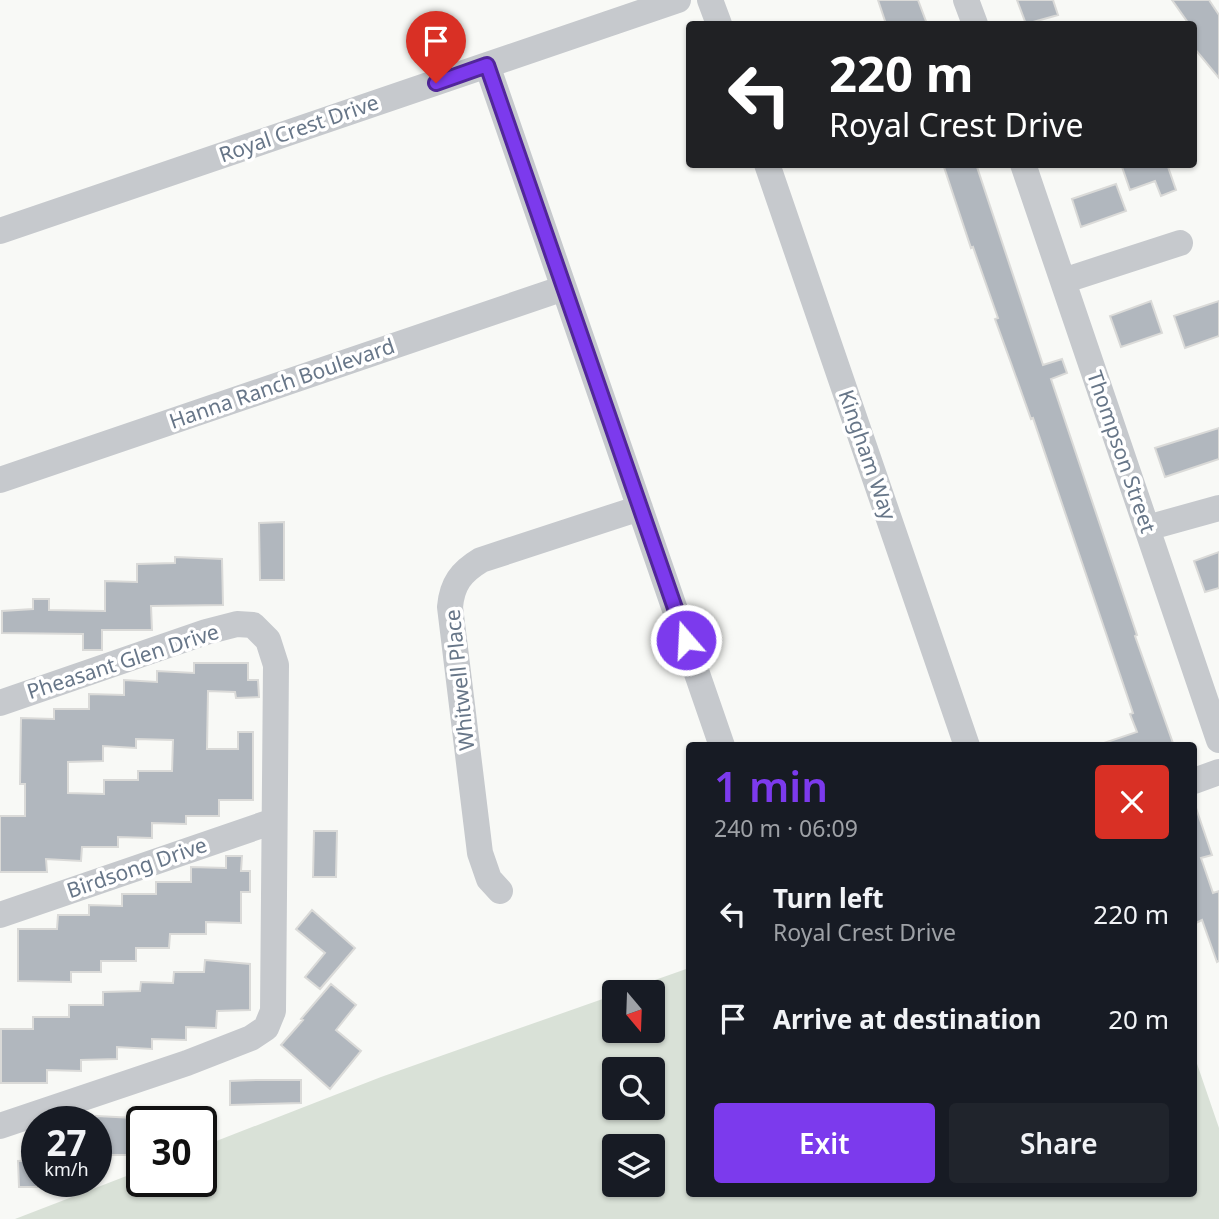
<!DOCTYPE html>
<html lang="en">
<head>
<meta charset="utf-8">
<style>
	body { margin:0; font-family:"Noto Sans",sans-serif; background:#20242c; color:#f1f3f6; height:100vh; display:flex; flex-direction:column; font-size:26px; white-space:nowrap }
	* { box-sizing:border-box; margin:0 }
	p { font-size:23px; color:#9ea1a6 }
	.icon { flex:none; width:38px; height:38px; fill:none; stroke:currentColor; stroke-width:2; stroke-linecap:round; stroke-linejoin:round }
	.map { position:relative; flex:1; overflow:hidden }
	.details { position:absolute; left:686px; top:742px; width:511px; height:455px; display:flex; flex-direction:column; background:#171b24; border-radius:7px; box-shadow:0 2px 5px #0004 }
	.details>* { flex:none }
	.guide { position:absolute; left:686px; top:21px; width:511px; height:147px; border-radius:7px; box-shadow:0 2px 5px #0004; background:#202124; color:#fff; overflow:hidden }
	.needle { width:46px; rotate:161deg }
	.fabs { position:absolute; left:602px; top:980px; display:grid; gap:14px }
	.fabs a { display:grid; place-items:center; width:63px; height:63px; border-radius:7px; background:#171b24; box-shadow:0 2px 5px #0004; font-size:35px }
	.speed { position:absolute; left:21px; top:1106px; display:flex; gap:14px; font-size:35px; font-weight:700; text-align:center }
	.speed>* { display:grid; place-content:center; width:91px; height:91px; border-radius:50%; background:#171b24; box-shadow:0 2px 5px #0004; line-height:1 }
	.speed small { font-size:18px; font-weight:400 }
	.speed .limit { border:4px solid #111; border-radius:10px; background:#fff; color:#111 }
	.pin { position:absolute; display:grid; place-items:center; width:60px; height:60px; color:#fff; margin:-72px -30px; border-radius:50% 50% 50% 0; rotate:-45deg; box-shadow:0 0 7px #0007 }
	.pin .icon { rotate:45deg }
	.me { position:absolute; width:77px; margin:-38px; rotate:341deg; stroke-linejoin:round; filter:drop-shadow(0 0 5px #0008) }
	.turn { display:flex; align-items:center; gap:24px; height:147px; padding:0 28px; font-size:32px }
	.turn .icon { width:91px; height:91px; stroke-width:2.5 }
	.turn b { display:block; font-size:49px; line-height:60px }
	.round { display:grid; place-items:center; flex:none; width:74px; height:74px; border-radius:7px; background:#20242c }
	.head { display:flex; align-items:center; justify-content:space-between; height:119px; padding:0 28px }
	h1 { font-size:42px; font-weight:600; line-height:52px; color:#7c3aed }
	.cta { display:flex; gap:14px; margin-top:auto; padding:14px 28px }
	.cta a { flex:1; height:80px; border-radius:7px; background:#7c3aed; color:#fff; font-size:28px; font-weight:600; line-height:80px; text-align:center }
	.cta a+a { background:#20242c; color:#f1f3f6 }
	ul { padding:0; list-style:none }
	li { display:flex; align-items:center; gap:21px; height:105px; padding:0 28px }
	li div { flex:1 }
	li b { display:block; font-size:26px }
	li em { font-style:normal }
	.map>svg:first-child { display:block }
	.green { fill:#d9e1d7; fill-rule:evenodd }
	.building { fill:#b1b7be; stroke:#dadad8; stroke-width:2; fill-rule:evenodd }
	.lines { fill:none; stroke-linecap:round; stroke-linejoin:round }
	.minor { stroke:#c6c9cd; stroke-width:26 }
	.route-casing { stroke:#51269a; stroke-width:18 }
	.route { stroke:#7c3aed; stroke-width:12 }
	.labels { text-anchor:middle; stroke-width:7; stroke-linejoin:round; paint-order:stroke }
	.street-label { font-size:21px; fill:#677688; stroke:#fff }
</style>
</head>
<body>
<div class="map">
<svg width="1219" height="1219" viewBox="0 0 1219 1219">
	<rect width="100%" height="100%" fill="#f8f9f6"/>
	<!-- green -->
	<path class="green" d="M 689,968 L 690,1194 L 1194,1194 L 1194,1055 L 1219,1128 L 1219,1219 L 15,1219 L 142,1170 L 142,1181 L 201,1181 L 201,1147 L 381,1077 L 614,995 L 614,1031 L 653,1031 L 653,992 L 621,992 ZM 614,1069 L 653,1069 L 653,1108 L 614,1108 ZM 614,1146 L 653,1146 L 653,1185 L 614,1185 Z"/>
	<!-- building -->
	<path class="building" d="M 878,0 L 918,0 L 927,24 L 886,24 Z
		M 1017,0 L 1053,0 L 1058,15 L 1026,24 Z
		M 1172,0 L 1209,0 L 1219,15 L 1219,78 L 1194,48 L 1194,24 L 1189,24 Z
		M 943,164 L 976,164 L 1043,365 L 1062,359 L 1067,373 L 1051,379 L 1137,635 L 1135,636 L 1174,746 L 1104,746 L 1104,743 L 1137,732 L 1130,714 L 1133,713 L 1033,418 L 1031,419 L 1011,363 L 995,319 L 998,318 L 973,247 L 971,248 Z
		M 1121,164 L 1167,164 L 1176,190 L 1161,196 L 1155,181 L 1130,190 Z
		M 1116,184 L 1126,211 L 1081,227 L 1072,199 Z
		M 1151,301 L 1162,333 L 1121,347 L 1110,316 Z
		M 1219,301 L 1219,336 L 1185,348 L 1174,316 Z
		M 1219,428 L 1219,459 L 1165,477 L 1155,448 Z
		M 284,522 L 284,580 L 260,580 L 259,523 Z
		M 1219,552 L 1219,588 L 1205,592 L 1194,561 Z
		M 175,557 L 222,559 L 223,605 L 151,606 L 152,630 L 102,630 L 102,650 L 83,650 L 83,634 L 2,633 L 2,611 L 33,609 L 33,599 L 49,599 L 49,610 L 105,611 L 105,581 L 137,582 L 137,564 L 175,563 Z
		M 194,663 L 248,663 L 248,680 L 258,680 L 259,697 L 236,698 L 235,692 L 208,691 L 207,749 L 238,749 L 238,732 L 253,732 L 253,800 L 219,800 L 219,816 L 186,816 L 186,824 L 152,823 L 152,838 L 118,837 L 118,847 L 82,847 L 81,861 L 46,859 L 47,872 L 0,872 L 0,816 L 25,816 L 25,784 L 20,784 L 21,718 L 54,719 L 54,709 L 89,709 L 89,694 L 124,695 L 124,680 L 157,682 L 157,671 L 194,673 ZM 136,739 L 173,740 L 172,771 L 138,771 L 138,780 L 104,780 L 104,794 L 68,793 L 68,762 L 103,761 L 103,746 L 136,748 Z
		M 1196,808 L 1212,855 L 1201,858 L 1213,893 L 1219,891 L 1219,961 L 1217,962 L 1202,920 L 1194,924 L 1194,809 Z
		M 314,831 L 337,831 L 336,877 L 313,877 Z
		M 226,856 L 242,856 L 241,871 L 250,871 L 250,892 L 241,892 L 241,923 L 206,922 L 206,934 L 170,934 L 169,948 L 136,948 L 136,961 L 101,961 L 101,972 L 71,972 L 71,982 L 18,981 L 18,929 L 57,929 L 58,915 L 89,915 L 89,905 L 122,906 L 122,894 L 156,894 L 156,882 L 191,882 L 191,867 L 226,868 Z
		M 312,910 L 355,948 L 320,989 L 305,977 L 325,953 L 296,929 Z
		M 205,960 L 250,964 L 250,1010 L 217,1011 L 216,1028 L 186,1027 L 186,1040 L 152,1039 L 152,1049 L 117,1047 L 117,1059 L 81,1060 L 81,1071 L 47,1070 L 47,1083 L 1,1083 L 1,1029 L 33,1029 L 33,1017 L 69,1017 L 69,1005 L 103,1005 L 103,992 L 140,991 L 141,982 L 173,983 L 174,972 L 204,972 Z
		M 331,984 L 356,1005 L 336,1030 L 361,1051 L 330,1089 L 281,1045 L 303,1020 L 301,1019 Z
		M 256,1080 L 301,1080 L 301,1103 L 230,1105 L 230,1081 Z
		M 96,1116 L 135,1118 L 135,1155 L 96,1155 Z
		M 37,1160 L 37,1187 L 19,1187 L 18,1161 Z"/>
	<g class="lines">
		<!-- minor -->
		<path class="minor" d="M 710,0 L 719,24
			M 966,0 L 975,24
			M 487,65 L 722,746
			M 767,164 L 967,746
			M 1023,164 L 1219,740
			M 0,231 L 678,0
			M 1063,281 L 1180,243
			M 0,480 L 564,288
			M 1147,528 L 1219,508
			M 0,703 L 206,632 L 237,624 L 253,625 L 268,640 L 276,665 L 273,1011 L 266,1028 L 251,1038 L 187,1063 L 0,1126
			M 1194,781 L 1219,772
			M 500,891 L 489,879 L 480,853 L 450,607 C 452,584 461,572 481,560 L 640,508
			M 0,915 L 274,821"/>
	</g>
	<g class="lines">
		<!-- route casing -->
		<g class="route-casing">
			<path id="route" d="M 436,83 L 487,65 L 686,640"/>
		</g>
		<!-- route -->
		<use href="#route" class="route"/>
	</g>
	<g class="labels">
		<!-- street labels -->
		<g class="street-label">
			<text transform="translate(299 129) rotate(-19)" y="7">Royal Crest Drive</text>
			<text transform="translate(282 384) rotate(-19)" y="7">Hanna Ranch Boulevard</text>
			<text transform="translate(1121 452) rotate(71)" y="7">Thompson Street</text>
			<text transform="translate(867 455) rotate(71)" y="7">Kingham Way</text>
			<text transform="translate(123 662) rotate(-18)" y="7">Pheasant Glen Drive</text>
			<text transform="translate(460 680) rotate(-96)" y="7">Whitwell Place</text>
			<text transform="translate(137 868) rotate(-19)" y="7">Birdsong Drive</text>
		</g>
	</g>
</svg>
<div class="fabs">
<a><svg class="needle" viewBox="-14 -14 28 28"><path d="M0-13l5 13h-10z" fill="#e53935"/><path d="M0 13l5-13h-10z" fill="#9ea1a6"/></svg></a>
<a><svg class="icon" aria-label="search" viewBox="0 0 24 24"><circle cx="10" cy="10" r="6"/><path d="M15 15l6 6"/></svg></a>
<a><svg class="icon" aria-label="layers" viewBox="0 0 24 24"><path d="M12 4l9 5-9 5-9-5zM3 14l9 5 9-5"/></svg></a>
</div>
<div class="speed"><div>27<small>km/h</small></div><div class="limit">30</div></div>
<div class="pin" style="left:436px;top:83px;background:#d93025"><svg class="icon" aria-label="arrive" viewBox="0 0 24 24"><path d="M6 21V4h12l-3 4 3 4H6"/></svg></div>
<svg class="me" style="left:686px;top:640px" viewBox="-20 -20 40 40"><circle r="17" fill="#7c3aed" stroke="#fff" stroke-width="3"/><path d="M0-11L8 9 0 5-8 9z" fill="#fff"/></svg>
<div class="guide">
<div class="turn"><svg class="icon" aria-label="left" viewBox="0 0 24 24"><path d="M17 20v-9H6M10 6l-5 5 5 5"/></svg><div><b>220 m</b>Royal Crest Drive</div></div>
</div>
<section class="details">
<div class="head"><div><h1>1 min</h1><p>240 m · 06:09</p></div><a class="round" style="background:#d93025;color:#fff"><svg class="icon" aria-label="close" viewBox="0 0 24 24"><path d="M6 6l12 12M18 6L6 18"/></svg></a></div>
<ul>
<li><svg class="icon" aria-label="left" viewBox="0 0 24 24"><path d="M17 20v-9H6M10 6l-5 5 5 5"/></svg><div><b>Turn left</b><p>Royal Crest Drive</p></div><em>220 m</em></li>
<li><svg class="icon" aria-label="arrive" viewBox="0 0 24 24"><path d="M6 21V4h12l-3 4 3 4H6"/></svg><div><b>Arrive at destination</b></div><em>20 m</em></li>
</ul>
<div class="cta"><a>Exit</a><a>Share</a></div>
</section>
</div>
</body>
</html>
